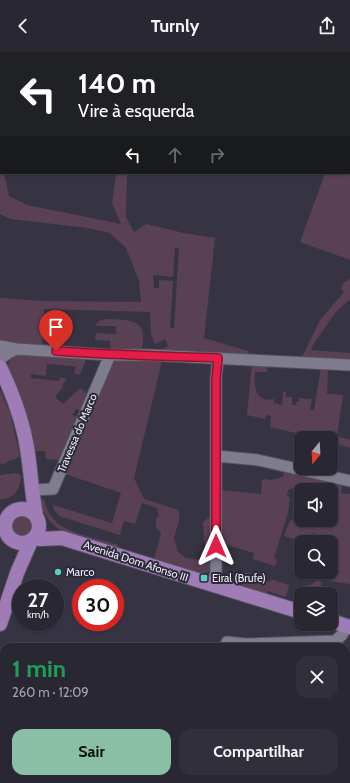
<!DOCTYPE html>
<html lang="pt">
<head>
<meta charset="utf-8">
<style>
	body { margin:0; font-family:Cabin,sans-serif; background:#302f3a; color:#f1f3f6; height:100vh; display:flex; flex-direction:column; font-size:15px; white-space:nowrap }
	* { box-sizing:border-box; margin:0 }
	p { font-size:13px; color:#a5a5ac }
	.icon { flex:none; width:22px; height:22px; fill:none; stroke:currentColor; stroke-width:2; stroke-linecap:round; stroke-linejoin:round }
	.map { position:relative; flex:1; overflow:hidden }
	.panel { position:absolute; left:0px; top:591px; width:350px; height:140px; display:flex; flex-direction:column; background:#282732; border-radius:12px 12px 0 0; box-shadow:0 1px 3px #0004,0 0 0 1px #44444d }
	.panel>* { flex:none }
	.banner { position:absolute; left:0px; top:0px; width:350px; height:122px; box-shadow:0 1px 3px #0004,0 0 0 1px #44444d; background:#202124; color:#fff; overflow:hidden }
	.needle { width:26px; rotate:198deg }
	.tools { position:absolute; left:294px; top:379px; display:grid; gap:8px }
	.tools a { display:grid; place-items:center; width:44px; height:44px; border-radius:8px; background:#282732; box-shadow:0 1px 3px #0004,0 0 0 1px #44444d; font-size:20px }
	.speed { position:absolute; left:12px; top:527px; display:flex; gap:8px; font-size:20px; font-weight:700; text-align:center }
	.speed>* { display:grid; place-content:center; width:52px; height:52px; border-radius:50%; background:#282732; box-shadow:0 1px 3px #0004,0 0 0 1px #44444d; line-height:1 }
	.speed small { font-size:10px; font-weight:400 }
	.speed .limit { border:6px solid #d22; background:#fff; color:#111 }
	.pin { position:absolute; display:grid; place-items:center; width:34px; height:34px; color:#fff; margin:-41px -17px; border-radius:50% 50% 50% 0; rotate:-45deg; box-shadow:0 0 4px #0007 }
	.pin .icon { rotate:45deg }
	.me { position:absolute; width:44px; margin:-22px; rotate:0deg; stroke-linejoin:round; filter:drop-shadow(0 0 3px #0008) }
	.turn { display:flex; align-items:center; gap:14px; height:84px; padding:0 12px; font-size:18px }
	.turn .icon { width:52px; height:52px; stroke-width:2.5 }
	.turn b { display:block; font-size:28px; line-height:34px }
	.lanes { display:flex; align-items:center; height:38px; padding:0 12px; background:#0003; justify-content:center; gap:20px; direction:ltr }
	.lanes .off { opacity:.35 }
	.round { display:grid; place-items:center; flex:none; width:42px; height:42px; border-radius:12px; background:#302f3a }
	.head { display:flex; align-items:center; justify-content:space-between; height:68px; padding:0 12px }
	h1 { font-size:24px; font-weight:800; line-height:30px; color:#1e9e55 }
	.action { display:flex; gap:8px; margin-top:auto; padding:8px 12px }
	.action a { flex:1; height:46px; border-radius:12px; background:#8abfa5; color:#111; font-size:16px; font-weight:800; line-height:46px; text-align:center }
	.action a+a { background:#302f3a; color:#f1f3f6 }
	header { display:flex; justify-content:space-between; align-items:center; height:52px; padding:0 12px; background:#282732; font-size:18px; font-weight:800 }
	.map>svg:first-child { display:block }
	.green { fill:#594053; fill-rule:evenodd }
	.lines { fill:none; stroke-linecap:round; stroke-linejoin:round }
	.stream { stroke:#05243f; stroke-width:2.5 }
	.minor-casing { stroke:#54525e; stroke-width:13 }
	.major-casing { stroke:#54525e; stroke-width:16 }
	.minor { stroke:#7e7c8d; stroke-width:11 }
	.major { stroke:#a07cb6; stroke-width:14 }
	.route-casing { stroke:#92132f; stroke-width:10 }
	.route { stroke:#e11d48; stroke-width:7 }
	.poi-dot { fill:#59cebf; stroke:#2c2a38; stroke-width:1.5 }
	.labels { text-anchor:middle; stroke-width:4; stroke-linejoin:round; paint-order:stroke }
	.street-label { font-size:11px; fill:#edecf6; stroke:#2c2a38 }
	.poi-label { font-size:11px; fill:#edecf6; stroke:#2c2a38; text-anchor:start }
</style>
</head>
<body>
<header><svg class="icon" aria-label="back" viewBox="0 0 24 24"><path d="M15 5l-7 7 7 7"/></svg>Turnly<svg class="icon" aria-label="share" viewBox="0 0 24 24"><path d="M12 15V3M7 8l5-5 5 5M5 13v7h14v-7"/></svg></header>
<div class="map">
<svg width="350" height="731" viewBox="0 0 350 731">
	<rect width="100%" height="100%" fill="#363443"/>
	<!-- green -->
	<path class="green" d="M 0,0 L 9,1 L 1,1 L 1,121 L 4,121 L 9,144 L 27,153 L 121,172 L 112,151 L 116,121 L 127,121 L 126,165 L 134,180 L 146,172 L 184,181 L 215,186 L 204,286 L 248,299 L 250,304 L 158,299 L 168,294 L 165,287 L 155,292 L 151,282 L 150,260 L 44,257 L 42,295 L 0,290 L 0,246 L 43,249 L 141,250 L 139,229 L 126,196 L 110,181 L 88,176 L 10,167 L 0,162 ZM 175,196 L 179,196 L 174,276 L 170,276 L 173,229 L 159,228 L 159,236 L 154,236 L 153,223 L 173,225 Z
		M 349,58 L 350,58 L 350,208 L 300,190 L 325,121 L 349,121 Z
		M 350,227 L 350,247 L 335,261 L 313,293 L 311,298 L 350,301 L 350,308 L 301,307 L 320,268 L 344,240 L 341,237 L 343,231 Z
		M 109,267 C 122,268 142,266 143,283 C 143,289 144,294 141,299 L 110,298 L 110,289 L 95,288 L 96,281 L 116,282 L 116,274 L 95,274 L 100,268 Z
		M 17,302 L 87,305 L 80,323 L 74,321 L 76,315 L 73,314 L 47,312 L 46,324 L 31,322 L 31,326 L 59,329 L 60,325 L 67,327 L 62,333 L 63,335 L 55,345 L 63,352 L 80,336 L 87,341 L 95,328 L 81,359 L 76,357 L 72,363 L 77,365 L 59,408 L 46,407 L 45,399 L 35,399 L 29,376 L 8,315 C 9,308 11,305 17,302 Z
		M 115,307 L 162,309 L 134,426 L 144,447 L 178,458 L 180,465 L 174,486 L 178,500 L 186,506 L 200,508 L 205,501 L 203,470 L 211,464 L 211,514 L 208,520 L 205,523 L 154,507 L 161,481 L 156,475 L 156,467 L 159,463 L 157,456 L 142,451 L 135,472 L 124,469 L 120,483 L 59,464 L 54,458 L 53,453 L 112,471 L 121,441 L 65,422 Z
		M 252,312 L 267,313 L 267,320 L 255,320 C 254,333 254,351 274,347 L 274,351 L 282,353 L 283,340 L 286,340 L 286,345 L 292,345 L 292,353 L 296,353 L 296,350 L 299,350 L 299,346 L 312,347 L 310,358 L 314,358 L 321,315 L 328,316 L 327,342 L 343,343 L 337,384 L 350,388 L 350,396 L 331,390 L 331,386 L 317,386 L 270,375 L 271,364 L 266,363 L 265,367 L 247,363 Z
		M 0,338 L 10,361 L 20,404 L 13,408 L 7,409 L 7,411 L 0,412 Z
		M 285,417 L 342,431 L 341,441 L 350,442 L 350,532 L 329,529 L 332,501 L 331,499 L 331,490 L 320,490 L 313,480 L 310,490 L 302,490 L 284,484 C 288,473 290,466 301,461 L 301,468 L 331,468 L 331,438 L 301,438 L 294,436 L 288,438 L 287,445 L 290,445 L 288,461 L 274,506 L 277,508 L 275,514 L 253,507 L 254,501 L 220,491 L 220,438 L 261,442 L 262,428 L 265,427 L 271,428 L 283,425 Z
		M 15,421 L 21,423 C 21,436 14,448 0,447 L 0,423 Z
		M 38,446 C 46,445 45,453 48,459 C 50,464 56,470 60,473 C 76,483 100,487 118,493 L 117,497 C 99,491 62,484 51,470 C 45,463 41,454 38,446 Z
		M11 475a11 11 0 1 1 22 0a11 11 0 1 1-22 0Z
		M 247,520 L 270,530 L 271,527 L 289,533 L 286,545 L 268,539 L 266,544 L 242,536 L 242,531 L 240,530 L 241,522 Z
		M 318,528 L 322,530 L 318,542 L 301,542 L 301,550 L 297,548 L 301,535 L 310,533 Z"/>
	<g class="lines">
		<!-- stream -->
		<path class="stream" d="M 181,0 L 182,1"/>
		<!-- minor casing -->
		<g class="minor-casing">
			<path id="minor" d="M 0,294 L 16,297 L 110,303 L 149,303 L 350,313
				M 0,307 L 8,301 L 16,297
				M 216,404 L 258,408 L 350,429
				M 31,438 L 53,437 L 110,303
				M 212,533 L 216,520 L 216,327 L 218,306
				M 225,595 L 227,590 L 245,592 L 335,589 L 342,583 L 347,574
				M 0,668 L 4,669
				M 346,674 L 350,673
				M 66,731 L 66,727"/>
		</g>
		<!-- major casing -->
		<g class="major-casing">
			<path id="major" d="M 0,315 C 13,342 24,372 28,402 C 31,423 32,443 36,463
				M5 474a17 17 0 1 1 34 0a17 17 0 1 1-34 0Z
				M 35,485 L 40,487 L 62,486 L 301,560
				M 331,569 L 350,575
				M 0,572 L 17,521 L 31,489"/>
		</g>
		<!-- minor -->
		<use href="#minor" class="minor"/>
		<!-- major -->
		<use href="#major" class="major"/>
	</g>
	<g class="lines">
		<!-- route casing -->
		<g class="route-casing">
			<path id="route" d="M 56,299 C 110,303 164,304 218,306 L 216,327 L 216,494"/>
		</g>
		<!-- route -->
		<use href="#route" class="route"/>
	</g>
	<!-- markers -->
	<g class="poi-dot">
		<circle cx="58" cy="520" r="4"/>
		<rect x="200" y="522" width="8" height="8" rx="2"/>
	</g>
	<g class="labels">
		<!-- street labels -->
		<g class="street-label">
			<text transform="translate(77 381) rotate(-67)" y="4">Travessa do Marco</text>
			<text transform="translate(136 509) rotate(18)" y="4">Avenida Dom Afonso III</text>
		</g>
		<!-- poi labels -->
		<g class="poi-label">
			<text x="66" y="524">Marco</text>
			<text x="212" y="530">Eiral (Brufe)</text>
		</g>
	</g>
</svg>
<div class="tools">
<a><svg class="needle" viewBox="-14 -14 28 28"><path d="M0-13l5 13h-10z" fill="#e53935"/><path d="M0 13l5-13h-10z" fill="#a5a5ac"/></svg></a>
<a><svg class="icon" aria-label="sound" viewBox="0 0 24 24"><path d="M4 9h4l5-4v14l-5-4H4zM17 9q2 3 0 6"/></svg></a>
<a><svg class="icon" aria-label="search" viewBox="0 0 24 24"><circle cx="10" cy="10" r="6"/><path d="M15 15l6 6"/></svg></a>
<a><svg class="icon" aria-label="layers" viewBox="0 0 24 24"><path d="M12 4l9 5-9 5-9-5zM3 14l9 5 9-5"/></svg></a>
</div>
<div class="speed"><div>27<small>km/h</small></div><div class="limit">30</div></div>
<div class="pin" style="left:56px;top:299px;background:#d93025"><svg class="icon" aria-label="arrive" viewBox="0 0 24 24"><path d="M6 21V4h12l-3 4 3 4H6"/></svg></div>
<svg class="me" style="left:216px;top:494px" viewBox="-20 -20 40 40"><path d="M0-17L14 15 0 8-14 15z" fill="#e11d48" stroke="#fff" stroke-width="4"/></svg>
<div class="banner">
<div class="turn"><svg class="icon" aria-label="left" viewBox="0 0 24 24"><path d="M17 20v-9H6M10 6l-5 5 5 5"/></svg><div><b>140 m</b>Vire à esquerda</div></div>
<div class="lanes"><svg class="icon" aria-label="left" viewBox="0 0 24 24"><path d="M17 20v-9H6M10 6l-5 5 5 5"/></svg><svg class="icon off" aria-label="ahead" viewBox="0 0 24 24"><path d="M12 20V5M6 11l6-6 6 6"/></svg><svg class="icon off" aria-label="right" viewBox="0 0 24 24"><path d="M7 20v-9h11M14 6l5 5-5 5"/></svg></div>
</div>
<section class="panel">
<div class="head"><div><h1>1 min</h1><p>260 m · 12:09</p></div><a class="round"><svg class="icon" aria-label="close" viewBox="0 0 24 24"><path d="M6 6l12 12M18 6L6 18"/></svg></a></div>
<div class="action"><a>Sair</a><a>Compartilhar</a></div>
</section>
</div>
</body>
</html>
